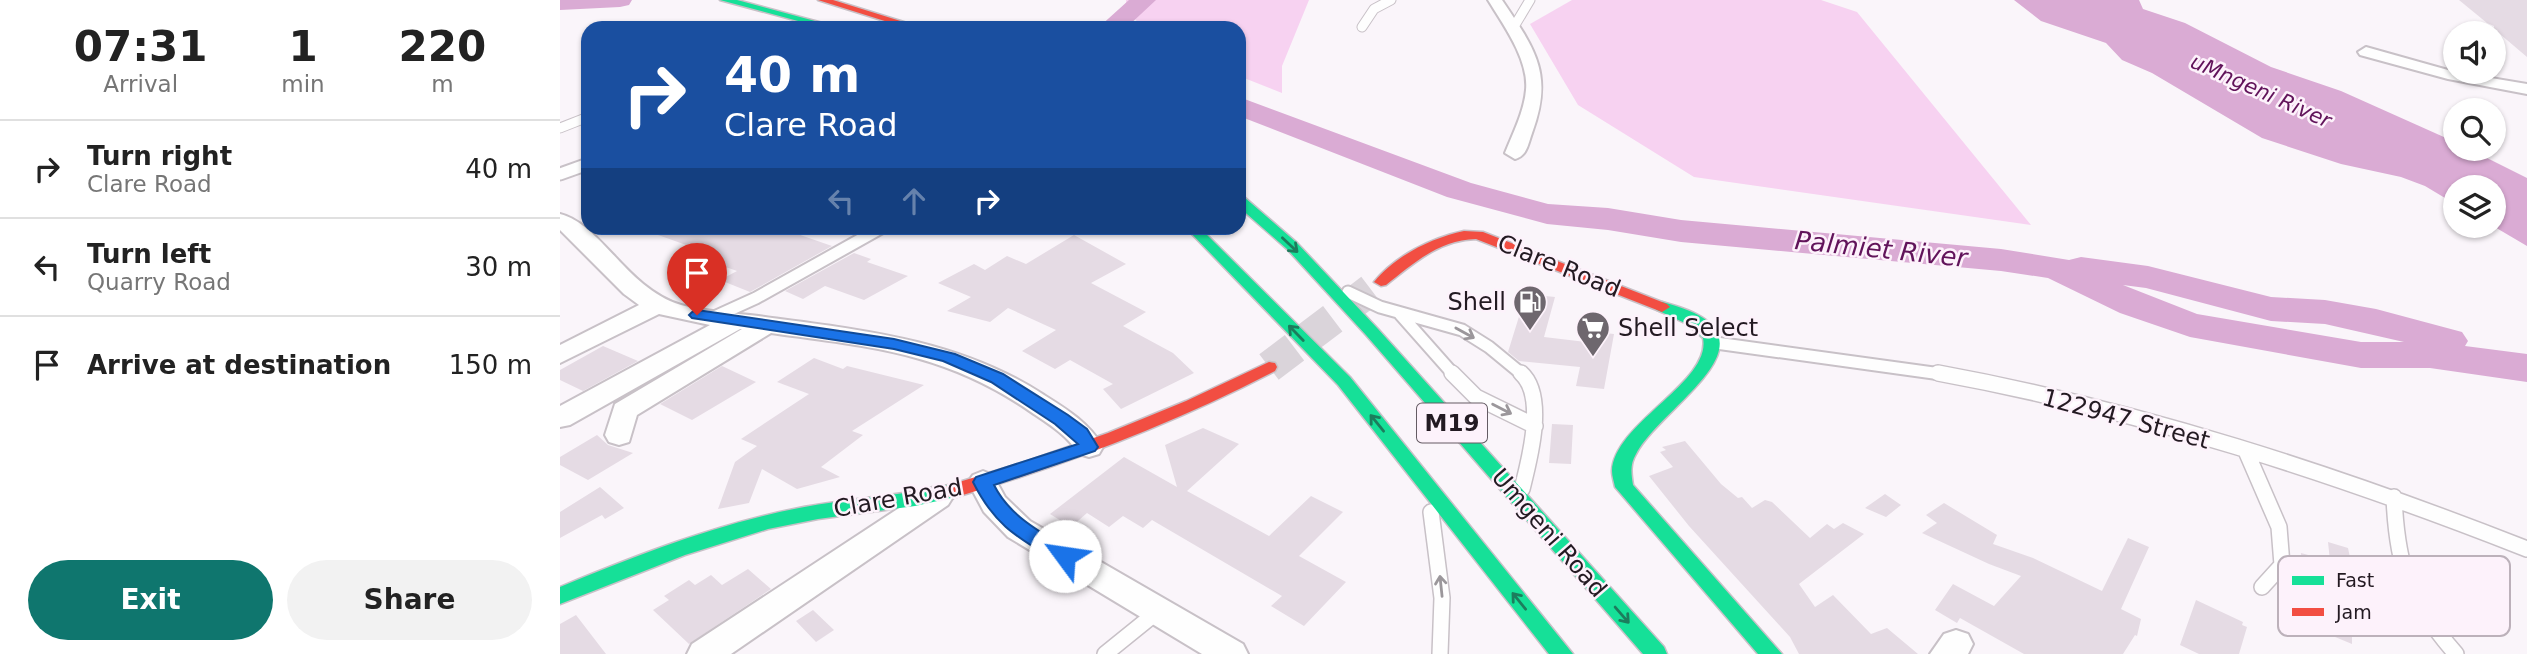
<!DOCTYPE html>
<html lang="en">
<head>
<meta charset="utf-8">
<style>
	body { margin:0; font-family:"DejaVu Sans",sans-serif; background:#f2f2f2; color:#222; height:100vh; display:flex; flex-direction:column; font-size:26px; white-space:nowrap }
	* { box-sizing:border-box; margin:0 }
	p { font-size:23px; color:#767676 }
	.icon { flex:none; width:38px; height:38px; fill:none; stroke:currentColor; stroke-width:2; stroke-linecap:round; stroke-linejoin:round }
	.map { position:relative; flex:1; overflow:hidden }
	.drawer { display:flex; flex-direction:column; background:#fff; width:560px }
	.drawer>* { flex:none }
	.hud { position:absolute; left:21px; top:21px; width:665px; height:214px; border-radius:21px; box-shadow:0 2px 5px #0004; background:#1a4fa0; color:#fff; overflow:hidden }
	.controls { position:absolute; left:1883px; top:21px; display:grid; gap:14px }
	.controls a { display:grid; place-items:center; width:63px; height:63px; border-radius:50%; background:#fff; box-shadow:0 2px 5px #0004; font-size:35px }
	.pin { position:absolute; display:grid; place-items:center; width:60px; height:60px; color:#fff; margin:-72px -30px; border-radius:50% 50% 50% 0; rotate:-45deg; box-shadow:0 0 7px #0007 }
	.pin .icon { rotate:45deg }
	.me { position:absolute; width:77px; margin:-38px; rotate:301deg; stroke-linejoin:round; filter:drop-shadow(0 0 5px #0008) }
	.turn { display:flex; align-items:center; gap:24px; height:147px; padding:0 28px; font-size:32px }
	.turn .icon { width:91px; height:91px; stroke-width:2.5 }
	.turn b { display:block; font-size:49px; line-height:60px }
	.lanes { display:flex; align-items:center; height:66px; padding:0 28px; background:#0003; justify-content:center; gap:35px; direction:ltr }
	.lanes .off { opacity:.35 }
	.eta { display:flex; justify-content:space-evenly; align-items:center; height:119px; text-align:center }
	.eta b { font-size:42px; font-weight:600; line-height:49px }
	.cta { display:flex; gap:14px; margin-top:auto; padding:14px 28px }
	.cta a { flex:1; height:80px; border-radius:42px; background:#0f766e; color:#fff; font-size:28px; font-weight:600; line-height:80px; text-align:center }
	.cta a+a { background:#f2f2f2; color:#222 }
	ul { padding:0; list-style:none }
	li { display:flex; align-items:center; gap:21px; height:98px; padding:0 28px; border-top:2px solid #e0e0e0 }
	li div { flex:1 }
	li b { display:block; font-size:26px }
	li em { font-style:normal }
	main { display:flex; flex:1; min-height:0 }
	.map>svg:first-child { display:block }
	.green { fill:#f7d2f1 }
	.water { fill:#daabd4 }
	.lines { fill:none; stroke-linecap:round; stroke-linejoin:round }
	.river { fill:#daabd4; fill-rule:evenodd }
	.building { fill:#e5dbe4 }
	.secondary-tunnel { stroke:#dad4da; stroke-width:32; stroke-dasharray:32 16; stroke-linecap:butt }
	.lane-far2-casing { stroke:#c8c1c7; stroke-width:11 }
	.lane-far1-casing { stroke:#c8c1c7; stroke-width:15 }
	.lane-casing { stroke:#c8c1c7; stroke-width:18 }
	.street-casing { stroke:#c8c1c7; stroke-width:4 }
	.fast-casing { stroke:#c8c1c7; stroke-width:3 }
	.jam-casing { stroke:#c8c1c7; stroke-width:3 }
	.lane-far2 { stroke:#fefefe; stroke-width:9 }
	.lane-far1 { stroke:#fefefe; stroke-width:11 }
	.lane { stroke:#fefefe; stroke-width:15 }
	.street { fill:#fefefe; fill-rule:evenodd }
	.fast { fill:#16e098; fill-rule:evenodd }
	.jam { fill:#f24e42; fill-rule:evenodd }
	.oneway { stroke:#1c7d5d }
	.oneway2 { stroke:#9b979b }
	.route { fill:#1a73e8; stroke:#114b97; stroke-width:2 }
	.labels { text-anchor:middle; stroke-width:5; stroke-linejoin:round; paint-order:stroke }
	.far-water-label { font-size:21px; font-style:italic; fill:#61135a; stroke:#fdf2fb }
	.shield { fill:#fdf2fb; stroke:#645b63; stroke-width:2 }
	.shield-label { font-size:23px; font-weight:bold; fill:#231a22 }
	.street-label { font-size:24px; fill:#231a22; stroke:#fdf2fb }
	.poi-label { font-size:24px; fill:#231a22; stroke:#fdf2fb; text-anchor:end }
	.water-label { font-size:26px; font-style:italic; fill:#61135a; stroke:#fdf2fb }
	.key { fill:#fdf2fb; stroke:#bcb1ba; stroke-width:2 }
	.key-label { font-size:19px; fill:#231a22 }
</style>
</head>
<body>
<main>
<section class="drawer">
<div class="eta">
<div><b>07:31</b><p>Arrival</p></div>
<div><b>1</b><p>min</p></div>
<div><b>220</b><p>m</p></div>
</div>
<ul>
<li><svg class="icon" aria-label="right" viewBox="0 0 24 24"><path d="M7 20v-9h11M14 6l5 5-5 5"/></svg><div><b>Turn right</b><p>Clare Road</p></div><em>40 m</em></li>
<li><svg class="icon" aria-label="left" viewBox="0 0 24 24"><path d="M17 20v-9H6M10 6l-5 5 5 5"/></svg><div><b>Turn left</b><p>Quarry Road</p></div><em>30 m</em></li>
<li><svg class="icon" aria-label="arrive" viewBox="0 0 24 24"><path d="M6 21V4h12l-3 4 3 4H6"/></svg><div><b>Arrive at destination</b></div><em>150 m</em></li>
</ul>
<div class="cta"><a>Exit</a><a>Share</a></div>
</section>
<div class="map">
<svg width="1967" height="654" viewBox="0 0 1967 654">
	<rect width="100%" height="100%" fill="#faf5fa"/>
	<!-- green -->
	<path class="green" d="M 566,0 L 749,0 L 722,66 L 722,93 L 679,76 L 679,28 L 583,28 L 566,9 Z
		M 1012,0 L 1261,0 L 1297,12 L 1471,225 L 1134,177 L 1018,105 L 970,24 Z"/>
	<!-- water -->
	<path class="water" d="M 1454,0 L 1579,0 L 1583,9 L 1625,23 L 1711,67 L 1781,91 L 1895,142 L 1895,149 L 1909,149 L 1967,178 L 1967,246 L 1933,226 L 1934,187 L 1895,187 L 1895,204 L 1865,186 L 1841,177 L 1781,164 L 1702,138 L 1592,73 L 1562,60 L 1546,43 L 1481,21 Z"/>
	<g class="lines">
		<!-- river -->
		<path class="river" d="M 0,0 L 72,0 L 69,5 L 60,7 L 0,10 Z
			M 569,0 L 596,0 L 566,28 L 538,28 Z
			M 679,97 L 911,183 L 988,204 L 1048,208 L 1121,220 L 1441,249 L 1509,260 L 1521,257 L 1588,266 L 1711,297 L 1765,300 L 1816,309 L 1902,332 L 1908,341 L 1905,346 L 1967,354 L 1967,382 L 1870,368 L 1801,368 L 1630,337 L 1560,313 L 1488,278 L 1441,271 L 1121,242 L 1048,230 L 987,224 L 887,197 L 679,116 ZM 1563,285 L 1586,288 L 1711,321 L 1765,324 L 1844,342 L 1801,342 L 1637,314 Z"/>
	</g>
	<!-- building -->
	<path class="building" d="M 1899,0 L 1967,0 L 1967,57 L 1934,29 L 1934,26 L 1927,23 Z
		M 85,228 L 220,228 L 272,246 L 190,292 L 160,280 L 177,271 L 137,257 L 146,252 L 84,230 Z
		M 514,235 L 566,264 L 531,283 L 586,312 L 563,326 L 613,353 L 634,373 L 561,409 L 543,389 L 553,384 L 510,360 L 495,369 L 462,351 L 496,330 L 448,308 L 430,322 L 387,311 L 411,297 L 378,283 L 414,264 L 425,270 L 447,256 L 466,264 Z
		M 294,253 L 311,259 L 307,262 L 348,276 L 304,300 L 265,286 L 243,299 L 225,291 Z
		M 966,294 L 995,297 L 984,337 L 1026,342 L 1028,331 L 1054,334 L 1044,389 L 1016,386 L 1020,367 L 959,361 L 948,352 Z
		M 43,346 L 78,361 L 23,391 L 0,380 L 0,370 Z
		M 254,358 L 283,369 L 287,366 L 364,385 L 292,431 L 303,435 L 261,467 L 280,477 L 237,489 L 202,469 L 189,503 L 158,509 L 175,462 L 197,446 L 181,439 L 249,394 L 217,382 Z
		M 162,366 L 196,382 L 132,420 L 100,404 Z
		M 992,424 L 1013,425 L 1011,464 L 989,463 Z
		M 643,428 L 679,444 L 627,491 L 709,536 L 751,496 L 783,512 L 739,556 L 786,582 L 744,626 L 711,606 L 722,596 L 592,520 L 583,528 L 563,516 L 549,527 L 527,513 L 511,527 L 490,514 L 564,457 L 617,487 L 605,445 Z
		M 37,435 L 48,445 L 73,453 L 28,480 L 0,465 L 0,457 Z
		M 1125,441 L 1161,484 L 1178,498 L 1182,497 L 1192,508 L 1205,500 L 1212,502 L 1250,538 L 1267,524 L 1274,529 L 1283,523 L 1304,534 L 1239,584 L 1255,607 L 1273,595 L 1311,634 L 1327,628 L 1358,654 L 1239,654 L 1230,637 L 1129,526 L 1089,476 L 1113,467 L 1100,452 L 1106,450 L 1102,447 Z
		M 40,487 L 64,508 L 45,519 L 42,515 L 0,538 L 0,512 Z
		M 1325,494 L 1341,505 L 1326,517 L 1305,508 Z
		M 1384,503 L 1437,535 L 1433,544 L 1473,558 L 1542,591 L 1568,538 L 1589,547 L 1561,609 L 1581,619 L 1577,636 L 1575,635 L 1563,654 L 1464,654 L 1400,618 L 1397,623 L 1375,610 L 1393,584 L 1434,606 L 1461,576 L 1429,564 L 1362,533 L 1377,523 L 1366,515 Z
		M 1768,542 L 1788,548 L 1792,567 L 1792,644 L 1739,622 L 1743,591 L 1741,553 L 1770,561 Z
		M 188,569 L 211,589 L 129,644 L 93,610 L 109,600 L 104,596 L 129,580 L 135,585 L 151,575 L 162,585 Z
		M 1636,600 L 1683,622 L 1682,625 L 1687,627 L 1679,654 L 1639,654 L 1620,645 Z
		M 253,610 L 274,630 L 256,642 L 236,621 Z
		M 16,615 L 46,654 L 0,654 L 0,624 Z"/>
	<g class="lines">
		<!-- secondary-tunnel -->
		<path class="secondary-tunnel" d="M 709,367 L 821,282"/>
		<!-- lane-far2 casing -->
		<g class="lane-far2-casing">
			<path id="lane-far2" d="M 802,27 L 814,9 L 831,0
				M 952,30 L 970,0
				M 0,128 L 28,117"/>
		</g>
		<!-- lane-far1 casing -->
		<g class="lane-far1-casing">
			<path id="lane-far1" d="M 0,174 L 28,164
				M 788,292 L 820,307 L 902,330 L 929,347 L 963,375
				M 840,314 L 894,375
				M 152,318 L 196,298 L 321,228
				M 1156,343 L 1388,375"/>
		</g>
		<!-- lane casing -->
		<g class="lane-casing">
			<path id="lane" d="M 892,373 L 916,397 L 975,426
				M 961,373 C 987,396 969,461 962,489
				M 1378,373 C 1580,410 1776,474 1967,549
				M 1686,451 L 1719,527 L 1722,565 L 1702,587
				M 1834,497 C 1837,569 1849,600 1896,654
				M 871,512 L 882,598 L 880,654
				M 545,654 L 597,612"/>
		</g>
		<!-- street casing -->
		<g class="street-casing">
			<path id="street" d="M 928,0 L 942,0 C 975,49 994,74 972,133 C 968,144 967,156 955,159 L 945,153 C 953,133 964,112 966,90 C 969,60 943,24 928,0 Z
				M 1806,47 L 1895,72 L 1967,84 L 1967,94 L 1888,79 L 1800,55 L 1798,52 Z
				M 0,214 C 41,224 67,289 121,305 C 148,313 178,313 205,317 C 303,330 400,340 484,395 C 508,410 529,423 543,447 L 539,454 L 529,457 L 519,454 C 507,435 489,424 471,412 C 385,352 310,347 211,333 L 77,415 L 69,442 L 59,445 L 49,442 L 45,435 L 55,404 L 182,329 L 180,329 L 10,425 L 0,427 L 0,406 L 150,325 L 99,314 L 0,363 L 0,345 L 79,305 L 64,294 L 0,230 Z
				M 423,471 L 433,475 L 445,497 L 470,521 L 683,644 L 688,654 L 642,654 L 448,537 L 424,512 L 408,482 L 413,475 Z
				M 378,486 L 388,489 L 393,497 L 388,505 L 171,654 L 127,654 L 132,644 L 368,489 Z
				M 1396,630 L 1408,634 L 1413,644 L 1408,654 L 1370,654 L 1384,634 Z"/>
		</g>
		<!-- fast casing -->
		<g class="fast-casing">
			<path id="fast" d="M 160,0 L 177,0 L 281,28 L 264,28 Z
				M 679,196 L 684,197 L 737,243 L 818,329 L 1104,647 L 1107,654 L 1083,654 L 806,335 L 727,249 L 679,207 Z
				M 626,228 L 640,228 L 790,377 L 1013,654 L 989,654 L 778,385 Z
				M 1102,302 C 1234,335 1102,404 1076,454 C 1070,464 1071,473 1073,485 L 1222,654 L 1198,654 L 1055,487 C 1054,482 1052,476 1052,471 C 1054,423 1152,382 1143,338 L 1127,324 L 1097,310 L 1094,307 Z
				M 393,484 L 400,486 L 402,491 L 400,496 L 355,506 L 258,519 L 208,529 L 125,555 L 0,604 L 0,587 C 77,555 157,524 239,508 C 290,498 342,496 393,484 Z"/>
		</g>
		<!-- jam casing -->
		<g class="jam-casing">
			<path id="jam" d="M 258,0 L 273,0 L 363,28 L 347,28 Z
				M 904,231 L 923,232 L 1107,304 L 1110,307 L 1102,312 L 1097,310 L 916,239 C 879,240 854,263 826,285 L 821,286 L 814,282 C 835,256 871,238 904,231 Z
				M 709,362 L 715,363 L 717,367 L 715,371 C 611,425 505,465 393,498 L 386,496 L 384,491 L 386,486 L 468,461 L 548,433 L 626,401 Z"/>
		</g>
		<!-- lane-far2 -->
		<use href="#lane-far2" class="lane-far2"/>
		<!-- lane-far1 -->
		<use href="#lane-far1" class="lane-far1"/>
		<!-- lane -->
		<use href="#lane" class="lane"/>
		<!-- street -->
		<use href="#street" class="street"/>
		<!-- fast -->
		<use href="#fast" class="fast"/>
		<!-- jam -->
		<use href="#jam" class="jam"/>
	</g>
	<!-- one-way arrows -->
	<defs><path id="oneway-shaft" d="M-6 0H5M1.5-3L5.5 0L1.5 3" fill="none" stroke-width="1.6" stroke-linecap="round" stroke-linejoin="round" transform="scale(1.75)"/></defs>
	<g class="oneway">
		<use href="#oneway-shaft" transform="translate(730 245) rotate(43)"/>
		<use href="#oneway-shaft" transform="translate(736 333) rotate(-134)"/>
		<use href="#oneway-shaft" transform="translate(817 423) rotate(-129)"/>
		<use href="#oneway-shaft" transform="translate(959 601) rotate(-129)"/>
		<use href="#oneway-shaft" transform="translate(1062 615) rotate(49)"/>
	</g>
	<g class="oneway2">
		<use href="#oneway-shaft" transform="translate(905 333) rotate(29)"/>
		<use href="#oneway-shaft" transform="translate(942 409) rotate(27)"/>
		<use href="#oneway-shaft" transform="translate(881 586) rotate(-96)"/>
	</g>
	<!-- route -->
	<path class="route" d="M 137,310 L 334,339 L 395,354 L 443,374 L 508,415 L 527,429 L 538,447 L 535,451 L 434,485 C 450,517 482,533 512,551 L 515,556 L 512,562 L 505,564 L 498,562 C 457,537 435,526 413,482 L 416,477 L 518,444 L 495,424 L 431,382 L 383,361 L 334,349 L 132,318 L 129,315 L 132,312 Z"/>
	<!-- icons -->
	<defs>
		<g id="fuel-pin" transform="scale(1.75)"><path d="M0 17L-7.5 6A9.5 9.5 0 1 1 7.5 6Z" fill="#6e676e" stroke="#fdf2fb"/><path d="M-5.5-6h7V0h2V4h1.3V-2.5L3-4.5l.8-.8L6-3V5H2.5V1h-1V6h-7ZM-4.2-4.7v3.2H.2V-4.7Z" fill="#fff"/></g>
		<g id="supermarket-pin" transform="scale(1.75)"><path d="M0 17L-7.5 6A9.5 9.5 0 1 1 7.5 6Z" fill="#6e676e" stroke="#fdf2fb"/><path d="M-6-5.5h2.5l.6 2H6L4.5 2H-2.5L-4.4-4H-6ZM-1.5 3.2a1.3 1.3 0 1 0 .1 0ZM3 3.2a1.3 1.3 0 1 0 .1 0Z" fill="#fff"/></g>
	</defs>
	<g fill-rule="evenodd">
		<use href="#fuel-pin" x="970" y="302"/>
		<use href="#supermarket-pin" x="1033" y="328"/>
	</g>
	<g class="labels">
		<!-- far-water labels -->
		<g class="far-water-label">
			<text transform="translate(1701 91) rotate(24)" y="7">uMngeni River</text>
		</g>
		<!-- shield labels -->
		<rect class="shield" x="857" y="403.5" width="70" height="39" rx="5"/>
		<g class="shield-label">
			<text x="892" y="431">M19</text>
		</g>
		<!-- street labels -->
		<g class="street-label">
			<text transform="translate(999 266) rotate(22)" y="8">Clare Road</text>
			<text transform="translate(1566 419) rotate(15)" y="8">122947 Street</text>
			<text transform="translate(338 498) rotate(-10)" y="8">Clare Road</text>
			<text transform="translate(989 533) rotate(49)" y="8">Umgeni Road</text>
		</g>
		<!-- poi labels -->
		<g class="poi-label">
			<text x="946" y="310">Shell</text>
			<text x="1058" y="336" text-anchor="start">Shell Select</text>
		</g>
		<!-- water labels -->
		<g class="water-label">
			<text transform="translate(1321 249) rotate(6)" y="9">Palmiet River</text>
		</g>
	</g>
	<!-- legend -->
	<rect x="1718" y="556" width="232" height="80" rx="10" class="key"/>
	<rect x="1732" y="576" width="32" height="9" fill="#16e098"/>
	<rect x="1732" y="608" width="32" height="8" fill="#f24e42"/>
	<g class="key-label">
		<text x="1776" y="587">Fast</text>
		<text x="1776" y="619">Jam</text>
	</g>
</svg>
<div class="controls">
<a><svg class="icon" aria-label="sound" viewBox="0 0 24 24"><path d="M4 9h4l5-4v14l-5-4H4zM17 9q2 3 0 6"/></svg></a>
<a><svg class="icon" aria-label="search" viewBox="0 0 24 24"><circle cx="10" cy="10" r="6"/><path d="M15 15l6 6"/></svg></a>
<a><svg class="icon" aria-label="layers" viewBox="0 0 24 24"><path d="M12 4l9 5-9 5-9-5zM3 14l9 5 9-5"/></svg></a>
</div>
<div class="pin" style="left:137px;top:315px;background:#d93025"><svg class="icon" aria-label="arrive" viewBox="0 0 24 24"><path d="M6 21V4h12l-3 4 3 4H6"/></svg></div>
<svg class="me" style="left:505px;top:556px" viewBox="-20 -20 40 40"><circle r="19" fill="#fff"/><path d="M0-13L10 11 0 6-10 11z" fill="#1a73e8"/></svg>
<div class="hud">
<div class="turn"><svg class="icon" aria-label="right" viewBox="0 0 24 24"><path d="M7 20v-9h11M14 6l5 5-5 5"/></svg><div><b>40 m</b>Clare Road</div></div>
<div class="lanes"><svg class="icon off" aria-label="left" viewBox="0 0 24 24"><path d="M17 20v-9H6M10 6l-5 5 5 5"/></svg><svg class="icon off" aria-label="ahead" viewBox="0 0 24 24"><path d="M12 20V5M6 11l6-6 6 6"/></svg><svg class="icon" aria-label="right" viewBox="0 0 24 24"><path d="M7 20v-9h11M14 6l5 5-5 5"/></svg></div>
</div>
</div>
</main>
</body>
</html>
